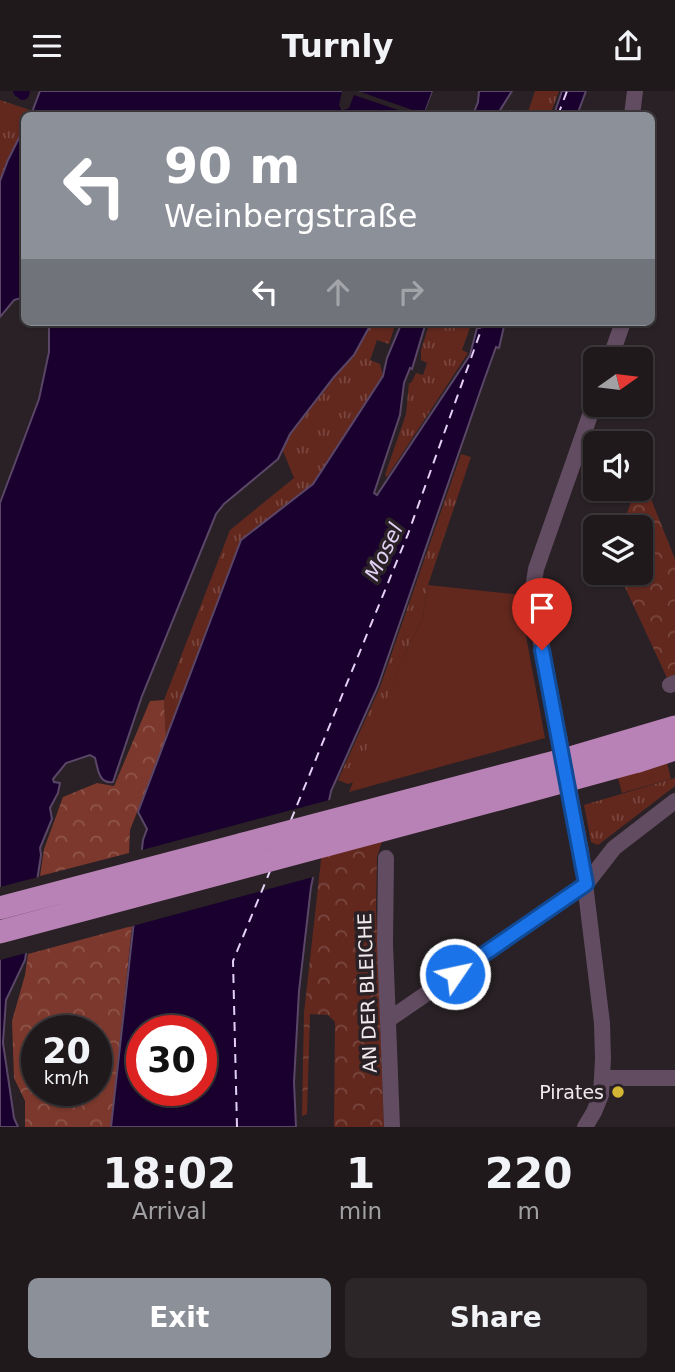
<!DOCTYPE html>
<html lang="en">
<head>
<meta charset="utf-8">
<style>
	body { margin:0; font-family:"DejaVu Sans",sans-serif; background:#2c2629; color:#f1f3f6; height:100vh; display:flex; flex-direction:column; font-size:26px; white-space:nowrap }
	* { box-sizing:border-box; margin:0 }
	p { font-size:23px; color:#a1a0a3 }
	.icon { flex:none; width:38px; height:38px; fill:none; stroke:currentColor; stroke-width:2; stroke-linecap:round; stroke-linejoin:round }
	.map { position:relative; height:1036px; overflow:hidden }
	.sheet { display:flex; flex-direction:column; background:#1f191c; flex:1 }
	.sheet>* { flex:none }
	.hud { position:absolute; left:21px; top:21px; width:634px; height:214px; border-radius:10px; box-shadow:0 2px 5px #0004,0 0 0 2px #3c383b; background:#8c9099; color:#fff; overflow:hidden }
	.needle { width:46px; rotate:76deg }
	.buttons { position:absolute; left:583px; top:256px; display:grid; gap:14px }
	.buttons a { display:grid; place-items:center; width:70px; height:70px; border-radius:10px; background:#1f191c; box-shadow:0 2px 5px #0004,0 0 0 2px #3c383b; font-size:35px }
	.speed { position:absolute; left:21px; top:924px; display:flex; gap:14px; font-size:35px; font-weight:700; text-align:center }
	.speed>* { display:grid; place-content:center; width:91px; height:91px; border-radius:50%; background:#1f191c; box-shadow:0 2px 5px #0004,0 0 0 2px #3c383b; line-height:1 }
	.speed small { font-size:18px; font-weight:400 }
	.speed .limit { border:10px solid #d22; background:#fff; color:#111 }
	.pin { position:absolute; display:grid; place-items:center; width:60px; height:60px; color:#fff; margin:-72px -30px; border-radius:50% 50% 50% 0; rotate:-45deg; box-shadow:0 0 7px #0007 }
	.pin .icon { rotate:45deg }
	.me { position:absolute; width:77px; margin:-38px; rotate:56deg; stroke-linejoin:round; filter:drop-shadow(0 0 5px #0008) }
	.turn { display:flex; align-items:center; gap:24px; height:147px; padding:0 28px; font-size:32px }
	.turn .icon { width:91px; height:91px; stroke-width:2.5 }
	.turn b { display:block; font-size:49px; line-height:60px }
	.lanes { display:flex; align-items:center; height:66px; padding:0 28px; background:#0003; justify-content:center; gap:35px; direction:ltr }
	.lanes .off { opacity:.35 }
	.eta { display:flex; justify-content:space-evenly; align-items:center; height:119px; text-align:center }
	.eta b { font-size:42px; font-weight:800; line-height:49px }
	.primary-button { display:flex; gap:14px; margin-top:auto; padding:14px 28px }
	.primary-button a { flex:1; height:80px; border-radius:10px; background:#8c9099; color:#fff; font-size:28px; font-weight:800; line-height:80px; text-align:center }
	.primary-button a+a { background:#2c2629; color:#f1f3f6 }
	header { display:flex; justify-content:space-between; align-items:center; height:91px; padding:0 28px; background:#1f191c; font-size:32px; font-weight:800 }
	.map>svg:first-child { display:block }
	.grass { fill:url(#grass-tufts) }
	.forest { fill:url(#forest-crowns); fill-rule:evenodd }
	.park { fill:url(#park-crowns) }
	.pitch { fill:#62281e }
	.water { fill:#1a002e; stroke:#5a4667; stroke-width:2; fill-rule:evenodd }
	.pier { fill:#292125 }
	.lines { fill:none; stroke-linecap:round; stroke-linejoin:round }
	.canal { stroke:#1a002e; stroke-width:12 }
	.ferry { stroke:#e2d1f4; stroke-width:2; stroke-dasharray:9 7; stroke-linecap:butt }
	.minor { stroke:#624c61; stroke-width:16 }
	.highway { stroke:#b982b6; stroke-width:23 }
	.highway-bridge { stroke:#b982b6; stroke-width:23 }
	.route-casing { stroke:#114b97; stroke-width:18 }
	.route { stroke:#1a73e8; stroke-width:12 }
	.poi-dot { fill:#d4b635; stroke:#292125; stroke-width:2.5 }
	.labels { text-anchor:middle; stroke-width:7; stroke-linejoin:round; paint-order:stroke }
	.street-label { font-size:19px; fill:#f0eaed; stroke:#292125 }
	.poi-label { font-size:19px; fill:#f0eaed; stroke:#292125; text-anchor:end }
	.water-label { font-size:21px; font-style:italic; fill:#e2d1f4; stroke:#292125 }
</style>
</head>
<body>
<header><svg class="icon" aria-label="menu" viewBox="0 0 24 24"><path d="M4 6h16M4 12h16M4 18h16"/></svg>Turnly<svg class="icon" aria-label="share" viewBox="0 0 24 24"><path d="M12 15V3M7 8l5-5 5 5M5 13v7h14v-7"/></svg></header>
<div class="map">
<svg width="675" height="1036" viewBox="0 0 675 1036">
	<defs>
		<pattern id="grass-tufts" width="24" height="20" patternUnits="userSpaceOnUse" patternTransform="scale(1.75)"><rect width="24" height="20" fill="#62281e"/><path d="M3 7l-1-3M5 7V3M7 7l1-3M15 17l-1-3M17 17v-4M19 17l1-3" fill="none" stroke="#79473f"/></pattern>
		<pattern id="forest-crowns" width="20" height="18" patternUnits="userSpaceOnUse" patternTransform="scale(1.75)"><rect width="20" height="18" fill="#7c382c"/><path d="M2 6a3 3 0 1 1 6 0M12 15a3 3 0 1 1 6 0" fill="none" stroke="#8f554b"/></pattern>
		<pattern id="park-crowns" width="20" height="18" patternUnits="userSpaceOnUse" patternTransform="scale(1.75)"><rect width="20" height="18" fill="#62281e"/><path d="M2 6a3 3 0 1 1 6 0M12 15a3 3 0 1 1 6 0" fill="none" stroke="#79473f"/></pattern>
	</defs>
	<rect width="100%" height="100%" fill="#292125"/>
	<!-- grass -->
	<path class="grass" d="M 535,0 L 559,0 L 550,24 L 527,24 Z
		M 0,9 L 33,20 L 31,24 L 24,24 C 24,47 8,69 0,90 Z
		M 372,231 L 396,231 L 389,253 L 377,249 L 370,269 L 380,273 L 383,285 L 313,393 L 241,449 L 166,648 L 164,609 L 230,439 L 294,387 L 283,360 L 290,343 L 334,286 L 354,264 Z
		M 430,231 L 472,231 L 462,259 L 468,262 L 387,386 L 385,384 L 406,323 L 409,292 L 411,292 L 416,282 L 423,284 L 427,272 L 421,269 L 421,259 Z
		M 461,363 L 471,366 L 428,494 L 423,526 L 407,558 L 354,691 L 348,693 L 338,689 L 380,596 Z
		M 675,687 L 675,695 L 598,754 L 591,751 L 584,714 Z"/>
	<!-- forest -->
	<path class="forest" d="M 164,609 L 166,648 L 130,739 L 129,762 L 40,785 L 44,758 L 63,706 L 97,692 L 114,695 L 150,610 Z
		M 132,835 L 111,1036 L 25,1036 L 25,1010 L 14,987 L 12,930 L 25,884 L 28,863 ZM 37,940 L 96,940 L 96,999 L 37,999 Z"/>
	<!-- park -->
	<path class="park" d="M 641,383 L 675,468 L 675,586 L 668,589 L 618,481 L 640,481 L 640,436 L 622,436 L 636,397 L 640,397 Z
		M 384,744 L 377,766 L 376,817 L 384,1036 L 334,1036 L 335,931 L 328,924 L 310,923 L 307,1023 L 302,1025 L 304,922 L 322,760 Z"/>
	<!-- pitch -->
	<path class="pitch" d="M 428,494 L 521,504 L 523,529 L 545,647 L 349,701 L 407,558 L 423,526 Z
		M 663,655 L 671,688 L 622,702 L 613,669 Z"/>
	<!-- water -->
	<path class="water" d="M 40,0 L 433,0 L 424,24 L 31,24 Z
		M 479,0 L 512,0 L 497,24 L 473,24 L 478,11 Z
		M 562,0 L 586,0 L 577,24 L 554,24 Z
		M 24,37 L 24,206 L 14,209 L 0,226 L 0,90 L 8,69 Z
		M 49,231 L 372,231 L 354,264 L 334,286 L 290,343 L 278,368 L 224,413 L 216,423 L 142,605 L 113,691 C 98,693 98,677 95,667 L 90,664 L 66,672 L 53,688 L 54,691 L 60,692 L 58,702 L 50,717 L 52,728 L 40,757 L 41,764 L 25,869 L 6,909 L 3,952 L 14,1027 L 18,1036 L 0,1036 L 0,412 L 39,308 L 49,261 Z
		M 402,231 L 426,231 L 412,278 L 410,277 L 404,292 L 400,324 L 374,402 L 377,404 L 470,264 L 477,237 L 480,237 L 482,231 L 505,231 L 499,257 L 496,256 L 482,295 L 378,595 L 331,700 L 311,796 L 299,900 L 294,991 L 296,1036 L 111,1036 L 143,749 L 147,738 L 138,721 L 241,449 L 313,393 L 383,285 L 387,267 ZM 142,940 L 201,940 L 201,999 L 142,999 Z"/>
	<!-- pier -->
	<path class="pier" d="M 342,0 L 358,0 L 424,23 L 433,0 L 436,0 L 428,24 L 413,24 L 354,4 L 349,17 L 342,20 L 339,14 Z
		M 333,708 L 317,785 L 129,836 L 138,760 Z
		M 42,785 L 30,861 L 0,869 L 0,796 Z"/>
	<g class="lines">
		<!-- canal -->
		<path class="canal" d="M 19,0 L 23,3 L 24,0"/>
		<!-- ferry -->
		<path class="ferry" d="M 558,24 L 567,0
			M 291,729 L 408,443 L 484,231
			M 237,1036 L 233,870 L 270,780"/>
		<!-- minor -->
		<path class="minor" d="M 632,24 L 635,0
			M 610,268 L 623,231
			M 670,594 L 675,592
			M 386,767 L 385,853 L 392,1036
			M 388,929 L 586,793 L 614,757 L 675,710
			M 603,987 L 675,987
			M 585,1036 L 594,1021 L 601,1004 L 603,968 L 602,932 L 581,760 L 532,504 L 536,478 L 595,310"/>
		<!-- highway -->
		<path class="highway" d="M 638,670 L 675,658
			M 0,817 L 243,753
			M 0,841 L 499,708"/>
		<!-- highway-bridge -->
		<path class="highway-bridge" d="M 499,708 L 638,670
			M 243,753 L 570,667 L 675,636"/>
	</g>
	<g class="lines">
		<!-- route casing -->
		<g class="route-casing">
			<path id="route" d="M 455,883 L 586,793 L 542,559"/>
		</g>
		<!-- route -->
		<use href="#route" class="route"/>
	</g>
	<!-- markers -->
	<circle class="poi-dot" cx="618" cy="1001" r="7"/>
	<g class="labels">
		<!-- street labels -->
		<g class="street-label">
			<text transform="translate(367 902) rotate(-92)" y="7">AN DER BLEICHE</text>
		</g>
		<!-- poi labels -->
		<g class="poi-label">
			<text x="604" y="1008">Pirates</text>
		</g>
		<!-- water labels -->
		<g class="water-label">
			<text transform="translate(384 461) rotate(-64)" y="7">Mosel</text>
		</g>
	</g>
</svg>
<div class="buttons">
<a><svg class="needle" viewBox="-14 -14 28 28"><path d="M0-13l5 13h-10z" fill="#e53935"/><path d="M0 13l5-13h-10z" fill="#a1a0a3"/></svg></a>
<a><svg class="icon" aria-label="sound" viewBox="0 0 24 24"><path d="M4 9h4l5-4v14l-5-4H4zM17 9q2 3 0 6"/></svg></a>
<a><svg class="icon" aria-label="layers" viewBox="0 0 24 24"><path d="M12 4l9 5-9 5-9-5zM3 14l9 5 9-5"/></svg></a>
</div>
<div class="speed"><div>20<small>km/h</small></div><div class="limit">30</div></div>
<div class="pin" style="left:542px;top:559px;background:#d93025"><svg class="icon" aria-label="arrive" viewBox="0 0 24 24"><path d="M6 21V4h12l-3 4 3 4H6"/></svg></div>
<svg class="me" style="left:455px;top:883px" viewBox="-20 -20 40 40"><circle r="17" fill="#1a73e8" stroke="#fff" stroke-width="3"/><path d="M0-11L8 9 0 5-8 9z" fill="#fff"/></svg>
<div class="hud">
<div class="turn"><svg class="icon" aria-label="left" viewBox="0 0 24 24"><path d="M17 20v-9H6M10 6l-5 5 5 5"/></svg><div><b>90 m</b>Weinbergstraße</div></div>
<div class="lanes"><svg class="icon" aria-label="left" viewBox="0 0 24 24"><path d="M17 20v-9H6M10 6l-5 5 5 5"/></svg><svg class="icon off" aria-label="ahead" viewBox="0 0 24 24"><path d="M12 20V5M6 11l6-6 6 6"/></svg><svg class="icon off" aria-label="right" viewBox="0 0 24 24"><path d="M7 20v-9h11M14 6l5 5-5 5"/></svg></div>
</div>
</div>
<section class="sheet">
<div class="eta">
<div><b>18:02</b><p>Arrival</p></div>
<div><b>1</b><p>min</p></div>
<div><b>220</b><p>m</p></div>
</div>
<div class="primary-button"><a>Exit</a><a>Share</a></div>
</section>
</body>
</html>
